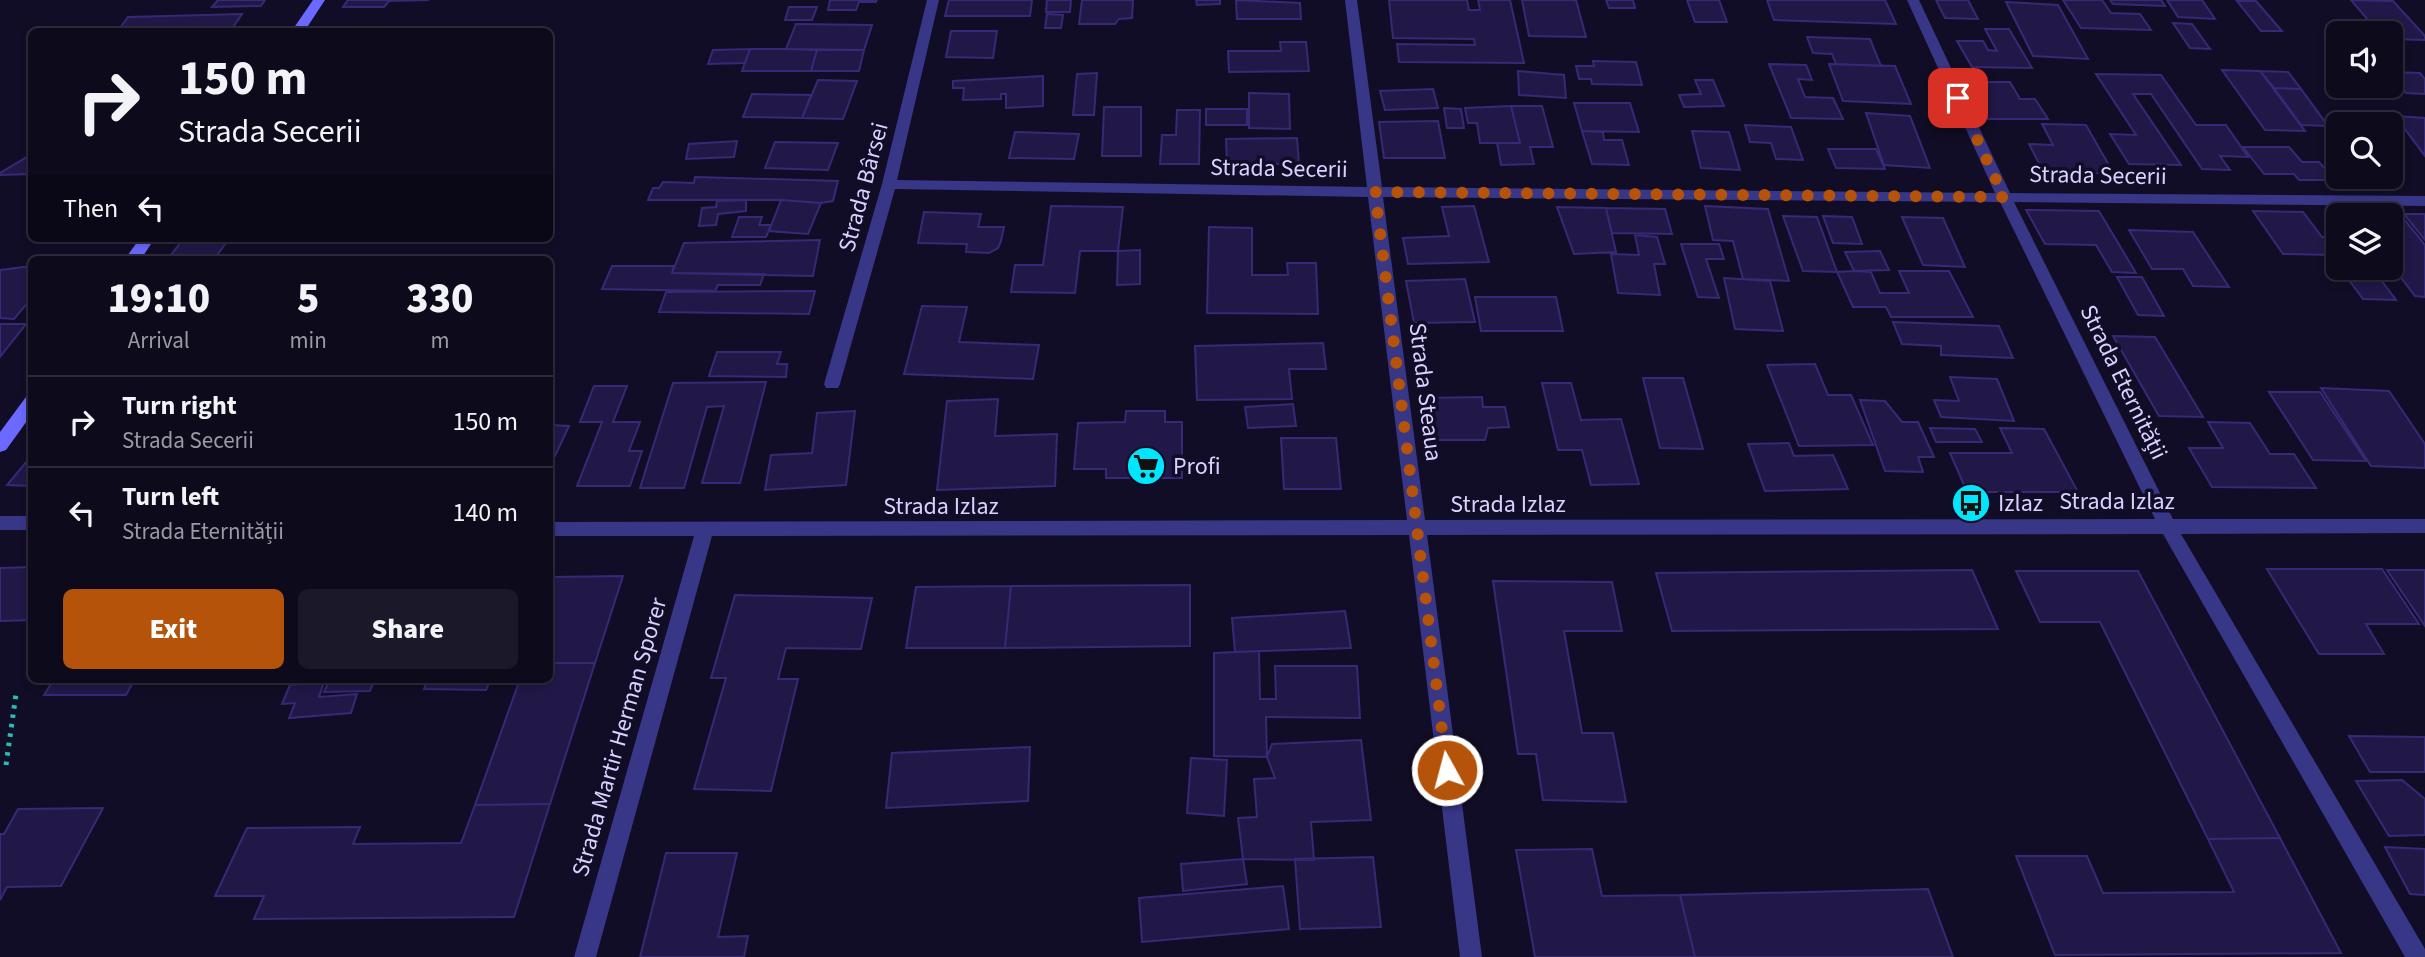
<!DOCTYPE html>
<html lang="en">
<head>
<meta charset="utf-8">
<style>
	body { margin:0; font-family:"Source Sans 3",sans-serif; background:#1b1829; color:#f1f3f6; height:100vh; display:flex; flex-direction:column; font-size:26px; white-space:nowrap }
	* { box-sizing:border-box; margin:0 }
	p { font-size:23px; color:#9a9aa3 }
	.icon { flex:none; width:38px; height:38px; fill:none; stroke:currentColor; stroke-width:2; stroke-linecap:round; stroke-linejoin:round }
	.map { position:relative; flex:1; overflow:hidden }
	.side { position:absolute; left:28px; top:256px; width:525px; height:427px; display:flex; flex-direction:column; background:#0d0a1c; border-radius:10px; box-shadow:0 4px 10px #0003,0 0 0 2px #2d2b3b }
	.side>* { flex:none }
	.top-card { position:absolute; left:28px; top:28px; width:525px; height:214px; border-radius:10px; box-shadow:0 4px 10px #0003,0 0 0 2px #2d2b3b; background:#0d0a1c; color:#f1f3f6; overflow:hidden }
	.tools { position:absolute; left:2326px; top:21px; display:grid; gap:14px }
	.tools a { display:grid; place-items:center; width:77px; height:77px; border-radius:10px; background:#0d0a1c; box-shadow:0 4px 10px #0003,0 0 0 2px #2d2b3b; font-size:35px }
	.pin { position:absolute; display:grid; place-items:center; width:60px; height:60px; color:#fff; margin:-30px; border-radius:14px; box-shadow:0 4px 10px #0006 }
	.me { position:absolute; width:77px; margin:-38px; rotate:353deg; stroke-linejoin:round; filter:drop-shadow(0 0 5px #0008) }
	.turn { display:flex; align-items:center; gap:24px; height:147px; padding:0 35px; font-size:32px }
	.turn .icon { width:91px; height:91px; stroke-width:2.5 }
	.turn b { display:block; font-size:49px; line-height:60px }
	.then { display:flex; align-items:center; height:66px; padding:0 35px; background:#0003; gap:14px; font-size:26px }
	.eta { display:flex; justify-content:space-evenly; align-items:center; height:119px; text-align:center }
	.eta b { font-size:42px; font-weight:800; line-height:49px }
	.action { display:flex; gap:14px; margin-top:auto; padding:14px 35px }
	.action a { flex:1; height:80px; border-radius:10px; background:#b45309; color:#fff; font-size:28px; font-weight:800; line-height:80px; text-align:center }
	.action a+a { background:#1b1829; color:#f1f3f6 }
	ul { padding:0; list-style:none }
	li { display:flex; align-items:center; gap:21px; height:91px; padding:0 35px; border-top:2px solid #2d2b3b }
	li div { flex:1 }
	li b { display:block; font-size:26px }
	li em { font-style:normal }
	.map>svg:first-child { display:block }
	.building { fill:#211848; stroke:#372975; stroke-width:2 }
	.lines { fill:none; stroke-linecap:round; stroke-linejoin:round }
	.path { stroke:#28bdb3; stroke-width:5; stroke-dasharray:3.5 6; stroke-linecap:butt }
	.minor { fill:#383687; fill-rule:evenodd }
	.secondary { fill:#6b69ff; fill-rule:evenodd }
	.route { stroke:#b45309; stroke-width:12; stroke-dasharray:0 21.6 }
	.labels { text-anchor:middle; stroke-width:7; stroke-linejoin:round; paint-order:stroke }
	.street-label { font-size:24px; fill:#d7d2ff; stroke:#110d26 }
	.poi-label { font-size:24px; fill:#d7d2ff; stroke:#110d26; text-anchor:start }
</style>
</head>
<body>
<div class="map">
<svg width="2425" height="957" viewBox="0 0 2425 957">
	<rect width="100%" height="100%" fill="#110d26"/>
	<!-- building -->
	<path class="building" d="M 218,0 L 265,0 L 261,6 L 212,7 Z
		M 348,0 L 429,0 L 389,1 L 384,7 L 343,7 Z
		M 830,0 L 877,0 L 876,2 L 859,2 L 856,10 L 828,10 Z
		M 949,0 L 1032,0 L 1030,16 L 945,16 Z
		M 1047,0 L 1071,0 L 1070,12 L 1046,12 Z
		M 1082,0 L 1133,0 L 1132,18 L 1119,19 L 1115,24 L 1079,24 Z
		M 1196,0 L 1220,0 L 1220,4 L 1197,5 Z
		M 1236,0 L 1300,3 L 1301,19 L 1237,19 Z
		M 1389,0 L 1467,0 L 1469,10 L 1480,10 L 1478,0 L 1510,0 L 1524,63 L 1399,62 L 1397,44 L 1475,45 L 1474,39 L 1393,38 Z
		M 1522,0 L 1576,0 L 1586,37 L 1529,36 Z
		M 1606,0 L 1633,0 L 1635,8 L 1609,8 Z
		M 1687,0 L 1719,0 L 1727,22 L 1695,22 Z
		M 1767,0 L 1885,0 L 1896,24 L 1774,20 Z
		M 1936,0 L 1968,0 L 1978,19 L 1945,18 Z
		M 2063,0 L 2102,0 L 2111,13 L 2140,14 L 2151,30 L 2081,28 Z
		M 2110,0 L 2161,0 L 2165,6 L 2113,4 Z
		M 2167,0 L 2202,0 L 2215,19 L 2178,17 Z
		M 2351,0 L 2393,1 L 2425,36 L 2425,40 L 2390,39 L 2390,33 L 2379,33 Z
		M 2237,1 L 2256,1 L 2282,31 L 2261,31 Z
		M 2006,2 L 2058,5 L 2088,59 L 2033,56 Z
		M 789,7 L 817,7 L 812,20 L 785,20 Z
		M 242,14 L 230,32 L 117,32 L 128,17 Z
		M 1047,14 L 1063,15 L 1061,28 L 1045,28 Z
		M 2173,23 L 2192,24 L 2210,49 L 2190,48 Z
		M 796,24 L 872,25 L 864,50 L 786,49 Z
		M 371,28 L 369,32 L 324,32 L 326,29 Z
		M 1985,29 L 2009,29 L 2032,68 L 1972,67 L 1957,41 L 1983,41 L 1988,50 L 1997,51 Z
		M 951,31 L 997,31 L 993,58 L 946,57 Z
		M 1807,37 L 1870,39 L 1881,66 L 1836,64 L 1832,54 L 1813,53 Z
		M 1280,42 L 1306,42 L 1309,71 L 1229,72 L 1228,51 L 1281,51 Z
		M 750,49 L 745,63 L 708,64 L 713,50 Z
		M 750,49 L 786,49 L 817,50 L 811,71 L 742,71 Z
		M 817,50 L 864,50 L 859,71 L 811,71 Z
		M 1593,61 L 1636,62 L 1642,85 L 1592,84 L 1591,79 L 1579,79 L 1576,66 L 1594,66 Z
		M 1769,64 L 1806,65 L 1812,80 L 1798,79 L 1805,97 L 1833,98 L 1843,119 L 1791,118 Z
		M 1829,64 L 1895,66 L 1911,104 L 1843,101 Z
		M 2222,70 L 2260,71 L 2305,131 L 2265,130 Z
		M 1518,71 L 1564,75 L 1566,98 L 1519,95 Z
		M 2260,71 L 2288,72 L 2301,89 L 2274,88 Z
		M 2390,72 L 2420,73 L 2425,79 L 2425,94 L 2406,93 Z
		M 1097,73 L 1094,115 L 1073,115 L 1077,74 Z
		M 2096,74 L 2161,75 L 2196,125 L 2226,125 L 2248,157 L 2220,156 L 2230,170 L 2202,169 L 2151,94 L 2133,94 L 2181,165 L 2129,164 L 2110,134 L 2136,135 Z
		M 1043,76 L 1043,106 L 1006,108 L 1006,94 L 1001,94 L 1001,99 L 963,100 L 964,88 L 953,88 L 953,81 Z
		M 818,80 L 857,81 L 843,119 L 802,118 Z
		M 1695,80 L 1713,80 L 1724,106 L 1684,107 L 1679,95 L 1701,94 Z
		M 1966,82 L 2010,82 L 2020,99 L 2035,99 L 2048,119 L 1988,119 Z
		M 2274,88 L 2301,89 L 2328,126 L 2301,125 Z
		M 1433,89 L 1438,108 L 1385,110 L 1380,91 Z
		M 1249,93 L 1289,94 L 1290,129 L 1249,128 Z
		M 752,94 L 811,95 L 802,118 L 743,117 Z
		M 1574,103 L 1630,103 L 1639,132 L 1582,131 Z
		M 1511,106 L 1520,143 L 1480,143 L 1477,123 L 1468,123 L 1465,108 Z
		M 1511,106 L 1542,106 L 1553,147 L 1530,147 L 1534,164 L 1501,165 L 1497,143 L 1520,143 Z
		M 1104,107 L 1141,107 L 1141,156 L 1102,156 Z
		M 1444,108 L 1461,109 L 1464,128 L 1447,128 Z
		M 1206,109 L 1247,109 L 1247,125 L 1206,125 Z
		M 1177,110 L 1200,110 L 1199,164 L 1160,164 L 1162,135 L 1176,135 Z
		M 1866,113 L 1910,116 L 1930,168 L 1884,165 Z
		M 2395,116 L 2425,118 L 2425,156 Z
		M 1438,121 L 1445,158 L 1384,158 L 1379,122 Z
		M 2042,124 L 2086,125 L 2114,174 L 2043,171 L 2029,144 L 2053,145 Z
		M 1745,125 L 1791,127 L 1803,160 L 1776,159 L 1771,143 L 1750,142 Z
		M 1582,131 L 1603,132 L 1604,140 L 1622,140 L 1629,165 L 1592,164 Z
		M 1692,131 L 1729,132 L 1740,170 L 1701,168 Z
		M 1015,132 L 1079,134 L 1074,159 L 1009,158 Z
		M 1297,138 L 1299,164 L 1227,164 L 1226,139 Z
		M 737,141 L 734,157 L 686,159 L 689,144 Z
		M 775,142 L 838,143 L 828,170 L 765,168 Z
		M 2243,147 L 2289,147 L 2302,162 L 2319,162 L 2335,180 L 2299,180 L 2294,174 L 2264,174 Z
		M 1828,149 L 1876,149 L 1885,169 L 1836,168 Z
		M 32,154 L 32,174 L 0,175 L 0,173 Z
		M 695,177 L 838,181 L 833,201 L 821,203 L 781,200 L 648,200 L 653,188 L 659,188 L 663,182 L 694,183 Z
		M 746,200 L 746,211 L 718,214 L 716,225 L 699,226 L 702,208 L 716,207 L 717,201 Z
		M 781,200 L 821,203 L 808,234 L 769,231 Z
		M 1051,206 L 1123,207 L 1118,251 L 1080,251 L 1075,293 L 1011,292 L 1015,265 L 1043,265 Z
		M 1474,206 L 1489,262 L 1408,264 L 1403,238 L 1449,236 L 1442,207 Z
		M 1705,206 L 1768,209 L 1789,281 L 1743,279 L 1733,241 L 1713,240 Z
		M 1557,207 L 1606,208 L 1616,252 L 1574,254 Z
		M 1606,208 L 1665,209 L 1672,234 L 1612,233 Z
		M 2026,210 L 2099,211 L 2136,273 L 2112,272 L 2096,245 L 2045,244 Z
		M 2253,211 L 2303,212 L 2322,237 L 2338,238 L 2338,264 L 2332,255 L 2283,254 Z
		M 924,212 L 981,214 L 978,227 L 1004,227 L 1001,241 L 998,248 L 989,253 L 966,252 L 967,244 L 918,243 Z
		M 2404,214 L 2425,214 L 2425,240 Z
		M 1783,216 L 1817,217 L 1837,272 L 1803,271 Z
		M 1823,216 L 1852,217 L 1862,244 L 1833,243 Z
		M 739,217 L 762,217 L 759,225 L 771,225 L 766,237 L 732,237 Z
		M 1902,217 L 1943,218 L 1965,267 L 1923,265 Z
		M 2390,218 L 2404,219 L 2425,245 L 2425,297 L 2415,296 L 2390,263 Z
		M 1209,227 L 1252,228 L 1252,275 L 1288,275 L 1287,263 L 1316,263 L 1318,314 L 1207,313 Z
		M 2129,230 L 2193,232 L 2229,287 L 2193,286 L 2183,269 L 2152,269 Z
		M 1635,235 L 1657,237 L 1665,264 L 1654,264 L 1660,295 L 1618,293 L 1611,254 L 1639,255 Z
		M 184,238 L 229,239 L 217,255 L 277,256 L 275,259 L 168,259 Z
		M 820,240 L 813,276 L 672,273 L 684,243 Z
		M 1681,244 L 1719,244 L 1724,259 L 1706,259 L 1719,298 L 1698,297 Z
		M 1140,250 L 1140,284 L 1117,285 L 1118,251 Z
		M 1880,251 L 1889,270 L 1854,271 L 1845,252 Z
		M 32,266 L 32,298 L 14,319 L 0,318 L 0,270 Z
		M 612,266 L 674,266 L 672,273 L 764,274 L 760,285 L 718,285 L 715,291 L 602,289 Z
		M 2340,268 L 2372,268 L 2396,300 L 2363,299 Z
		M 1854,271 L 1871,272 L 1880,293 L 1909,293 L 1899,271 L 1949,271 L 1973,317 L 1891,317 L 1886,307 L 1853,307 L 1837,272 Z
		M 2117,277 L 2142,277 L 2164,316 L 2138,315 Z
		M 1724,278 L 1770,281 L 1783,331 L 1735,329 Z
		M 1465,279 L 1475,322 L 1414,323 L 1406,281 Z
		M 815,291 L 809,314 L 659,312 L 666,292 Z
		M 1475,297 L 1556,297 L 1563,331 L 1481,331 Z
		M 922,306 L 967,307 L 959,342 L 1039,345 L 1033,379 L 904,374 Z
		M 1893,322 L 1999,326 L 2013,358 L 1941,355 L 1941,346 L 1902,344 Z
		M 0,324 L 26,324 L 0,357 Z
		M 2113,336 L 2155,337 L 2203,417 L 2159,416 Z
		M 1323,343 L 1326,369 L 1289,369 L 1292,399 L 1197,400 L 1195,346 Z
		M 717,352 L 781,352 L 777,364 L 787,364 L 786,377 L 709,376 Z
		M 1815,364 L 1828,395 L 1851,395 L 1873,445 L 1799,446 L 1767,365 Z
		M 1950,377 L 1997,379 L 2014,421 L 1941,417 L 1934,400 L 1959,401 Z
		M 1643,378 L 1683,378 L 1703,449 L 1660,448 Z
		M 766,382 L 740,483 L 702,483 L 724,406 L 707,407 L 684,488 L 640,488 L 673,383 Z
		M 1542,383 L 1571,383 L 1581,420 L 1621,419 L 1639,484 L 1591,485 L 1582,450 L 1558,450 Z
		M 594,386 L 627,386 L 613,422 L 640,422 L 629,451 L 642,451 L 630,486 L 577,486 L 602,422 L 580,422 Z
		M 2321,388 L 2389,391 L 2425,444 L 2425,468 L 2371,466 Z
		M 2269,392 L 2320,392 L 2366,461 L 2313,460 Z
		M 1482,397 L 1483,407 L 1505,407 L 1509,427 L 1488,428 L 1485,440 L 1430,440 L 1423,398 Z
		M 998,399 L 995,436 L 1057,434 L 1055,486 L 937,490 L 947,401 Z
		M 1860,400 L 1885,401 L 1902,422 L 1918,422 L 1934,457 L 1918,457 L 1923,472 L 1885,471 Z
		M 1293,404 L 1296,426 L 1248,428 L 1245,407 Z
		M 855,411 L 846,485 L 765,490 L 771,455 L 812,453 L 817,413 Z
		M 1126,411 L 1165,411 L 1165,422 L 1182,422 L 1182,478 L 1106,478 L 1106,469 L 1074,469 L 1078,423 L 1125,422 Z
		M 2208,422 L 2250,423 L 2270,454 L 2294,454 L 2316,488 L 2212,487 L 2189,448 L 2223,448 Z
		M 550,425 L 569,426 L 555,456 L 550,456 Z
		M 1930,428 L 1975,429 L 1982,442 L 1936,442 Z
		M 2000,428 L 2044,429 L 2078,492 L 1967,492 L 1950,453 L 2012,453 Z
		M 1281,438 L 1336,438 L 1341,489 L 1284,489 Z
		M 1789,443 L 1794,456 L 1833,455 L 1848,489 L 1765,491 L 1748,444 Z
		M 32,455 L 32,486 L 7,485 Z
		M 32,567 L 32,620 L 0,621 L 0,568 Z
		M 2267,569 L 2382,569 L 2419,624 L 2366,624 L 2384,654 L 2319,654 Z
		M 1972,570 L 1998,629 L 1672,631 L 1656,573 Z
		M 2387,570 L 2425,570 L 2425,626 Z
		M 2016,571 L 2138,571 L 2280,838 L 2208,839 L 2100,622 L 2040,622 Z
		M 623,576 L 595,663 L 550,663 L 550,577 Z
		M 1493,581 L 1612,582 L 1622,631 L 1564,631 L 1582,733 L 1613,733 L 1626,802 L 1543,800 L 1536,754 L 1518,754 Z
		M 1190,585 L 1190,646 L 1005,648 L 1011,586 Z
		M 1011,586 L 1005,648 L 906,648 L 916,587 Z
		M 735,595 L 872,598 L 861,649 L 786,648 L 778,679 L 798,679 L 771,791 L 694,789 L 726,678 L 711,678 Z
		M 1345,611 L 1351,648 L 1235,652 L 1232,618 Z
		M 1259,651 L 1260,699 L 1276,699 L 1275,666 L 1357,666 L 1360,718 L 1266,717 L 1267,757 L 1214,756 L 1214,653 Z
		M 550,663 L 595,663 L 550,804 L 475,805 L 520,679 L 550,679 Z
		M 54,679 L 135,679 L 126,695 L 44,695 Z
		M 330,679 L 375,679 L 370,691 L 324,692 Z
		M 428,679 L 491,679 L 486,690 L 424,689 Z
		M 324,682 L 319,697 L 357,694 L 351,713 L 289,718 L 295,703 L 282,704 L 290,685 Z
		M 2349,736 L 2425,737 L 2425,772 L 2370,772 Z
		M 1361,740 L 1371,820 L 1311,822 L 1314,860 L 1243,859 L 1238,818 L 1257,817 L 1254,779 L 1275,778 L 1267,757 L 1272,744 Z
		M 1030,747 L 1028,801 L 886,808 L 892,753 Z
		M 1191,758 L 1227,760 L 1224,816 L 1187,813 Z
		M 2402,780 L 2425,799 L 2425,835 L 2389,836 L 2356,781 Z
		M 550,804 L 514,917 L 254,919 L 264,896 L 215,896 L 247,828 L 360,827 L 353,844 L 461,843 L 475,805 Z
		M 103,808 L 61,886 L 7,887 L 0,900 L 0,834 L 4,834 L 18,809 Z
		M 2280,838 L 2341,953 L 2055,955 L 2016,856 L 2087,856 L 2103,893 L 2234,892 L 2208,839 Z
		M 2385,847 L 2425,849 L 2425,895 L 2410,894 Z
		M 1592,849 L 1602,896 L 1680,895 L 1695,957 L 1535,957 L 1516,850 Z
		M 666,853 L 737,853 L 718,937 L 748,936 L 744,957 L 640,957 Z
		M 1373,857 L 1381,927 L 1300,929 L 1295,859 Z
		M 1243,859 L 1247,884 L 1183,891 L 1181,864 Z
		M 1283,886 L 1289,929 L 1142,942 L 1139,898 Z
		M 1928,889 L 1953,957 L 1695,957 L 1680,895 Z"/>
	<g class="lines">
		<!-- path -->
		<path class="path" d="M 6,765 L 16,694"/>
		<!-- minor -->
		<path class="minor" d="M 927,0 L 939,0 L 897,180 L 1367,187 L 1345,0 L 1357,0 L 1382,187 L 1995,193 L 1907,0 L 1919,0 L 2010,193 L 2425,196 L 2425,206 L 2014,202 L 2173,519 L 2425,519 L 2425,533 L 2181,534 L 2425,949 L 2425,957 L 2405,957 L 2163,534 L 1427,535 L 1482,957 L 1460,957 L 1409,535 L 712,536 L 596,957 L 574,957 L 694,536 L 550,536 L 550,522 L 1407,520 L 1368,197 L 895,189 L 840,384 L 838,388 L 826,388 L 824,384 L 882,184 ZM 1383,197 L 2000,202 L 2155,519 L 1425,520 Z
			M 0,516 L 32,516 L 32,530 L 0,530 Z"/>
		<!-- secondary -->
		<path class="secondary" d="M 313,0 L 325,0 L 304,32 L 291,32 Z
			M 140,238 L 155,238 L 141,259 L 125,259 Z
			M 32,395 L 32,414 L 6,450 L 0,452 L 0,432 L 26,397 Z"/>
	</g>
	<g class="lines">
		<!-- route -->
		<path class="route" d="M 1447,770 L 1375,192 L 2004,197 L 1958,98"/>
	</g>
	<!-- icons -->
	<defs>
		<g id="supermarket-disc" transform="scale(2.0125)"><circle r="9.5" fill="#00e6fd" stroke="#110d26"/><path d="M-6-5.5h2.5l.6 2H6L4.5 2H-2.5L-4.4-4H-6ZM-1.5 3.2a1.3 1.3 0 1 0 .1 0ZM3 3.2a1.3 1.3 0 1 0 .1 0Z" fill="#111"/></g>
		<g id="bus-disc" transform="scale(2.0125)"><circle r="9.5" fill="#00e6fd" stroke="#110d26"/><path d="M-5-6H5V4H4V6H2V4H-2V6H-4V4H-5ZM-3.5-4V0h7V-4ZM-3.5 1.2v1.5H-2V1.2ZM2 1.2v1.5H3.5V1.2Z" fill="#111"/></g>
	</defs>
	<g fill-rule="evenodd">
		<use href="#supermarket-disc" x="1146" y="466"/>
		<use href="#bus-disc" x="1971" y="503"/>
	</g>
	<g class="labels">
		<!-- street labels -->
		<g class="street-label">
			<text transform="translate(1279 168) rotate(1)" y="8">Strada Secerii</text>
			<text transform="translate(2098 175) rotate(1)" y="8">Strada Secerii</text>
			<text transform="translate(863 187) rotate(-75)" y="8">Strada Bârsei</text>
			<text transform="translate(2124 382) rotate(64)" y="8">Strada Eternității</text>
			<text transform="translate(1426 392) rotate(83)" y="8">Strada Steaua</text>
			<text x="2117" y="509">Strada Izlaz</text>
			<text x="1508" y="512">Strada Izlaz</text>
			<text x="941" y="514">Strada Izlaz</text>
			<text transform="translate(619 737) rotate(-74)" y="8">Strada Martir Herman Sporer</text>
		</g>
		<!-- poi labels -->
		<g class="poi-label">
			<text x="1173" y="474">Profi</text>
			<text x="1998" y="511">Izlaz</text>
		</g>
	</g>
</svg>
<div class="tools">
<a><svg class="icon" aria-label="sound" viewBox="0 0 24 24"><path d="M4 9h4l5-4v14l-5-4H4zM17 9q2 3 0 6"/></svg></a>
<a><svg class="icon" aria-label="search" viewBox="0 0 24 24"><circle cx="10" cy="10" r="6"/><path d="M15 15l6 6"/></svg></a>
<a><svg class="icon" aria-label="layers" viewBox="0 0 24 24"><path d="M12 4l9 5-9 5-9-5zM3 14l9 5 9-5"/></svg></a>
</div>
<div class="pin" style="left:1958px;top:98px;background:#d93025"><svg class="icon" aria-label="arrive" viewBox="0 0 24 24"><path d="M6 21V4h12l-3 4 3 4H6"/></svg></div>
<svg class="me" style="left:1447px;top:770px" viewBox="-20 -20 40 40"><circle r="17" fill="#b45309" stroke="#fff" stroke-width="3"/><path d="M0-11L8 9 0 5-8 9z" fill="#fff"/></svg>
<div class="top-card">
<div class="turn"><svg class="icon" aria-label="right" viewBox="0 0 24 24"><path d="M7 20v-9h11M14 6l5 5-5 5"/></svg><div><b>150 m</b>Strada Secerii</div></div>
<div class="then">Then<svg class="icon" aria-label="left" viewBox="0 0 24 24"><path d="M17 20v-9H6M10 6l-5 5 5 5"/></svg></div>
</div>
<section class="side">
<div class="eta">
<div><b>19:10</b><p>Arrival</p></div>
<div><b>5</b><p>min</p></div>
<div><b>330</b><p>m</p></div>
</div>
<ul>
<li><svg class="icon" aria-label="right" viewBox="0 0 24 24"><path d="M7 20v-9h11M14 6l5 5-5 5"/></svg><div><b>Turn right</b><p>Strada Secerii</p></div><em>150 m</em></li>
<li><svg class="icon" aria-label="left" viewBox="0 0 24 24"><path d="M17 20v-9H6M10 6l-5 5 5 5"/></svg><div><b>Turn left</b><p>Strada Eternității</p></div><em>140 m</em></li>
</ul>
<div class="action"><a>Exit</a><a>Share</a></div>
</section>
</div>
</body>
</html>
